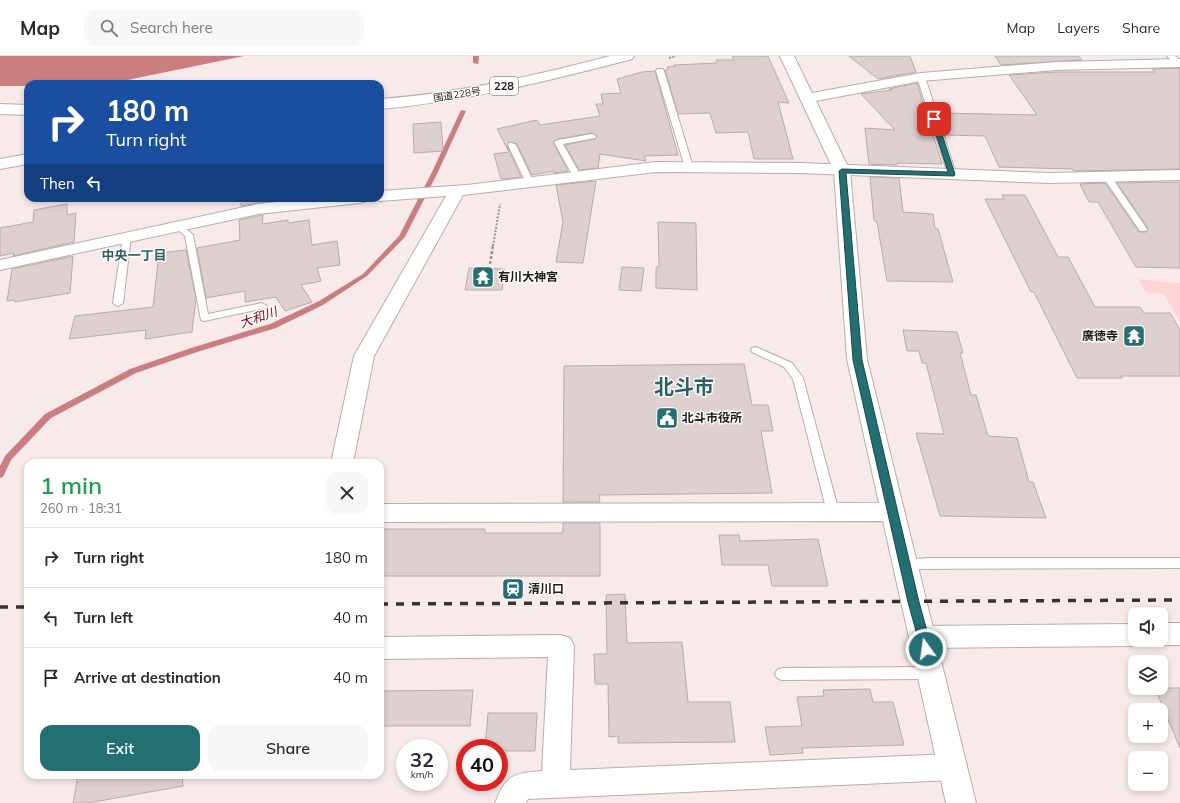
<!DOCTYPE html>
<html lang="en">
<head>
<meta charset="utf-8">
<style>
	body { margin:0; font-family:Mulish,"Noto Sans JP",sans-serif; background:#f7f7f7; color:#2b2b33; height:100vh; display:flex; flex-direction:column; font-size:15px; white-space:nowrap }
	* { box-sizing:border-box; margin:0 }
	p { font-size:13px; color:#7c7c81 }
	.icon { flex:none; width:22px; height:22px; fill:none; stroke:currentColor; stroke-width:2; stroke-linecap:round; stroke-linejoin:round }
	.map { position:relative; flex:1; overflow:hidden }
	.panel { position:absolute; left:24px; top:403px; width:360px; height:320px; display:flex; flex-direction:column; background:#fff; border-radius:12px; box-shadow:0 2px 6px #0003 }
	.panel>* { flex:none }
	.guide { position:absolute; left:24px; top:24px; width:360px; height:122px; border-radius:12px; box-shadow:0 2px 6px #0003; background:#1a4fa0; color:#fff; overflow:hidden }
	.fabs { position:absolute; left:1128px; top:551px; display:grid; gap:8px }
	.fabs a { display:grid; place-items:center; width:40px; height:40px; border-radius:8px; background:#fff; box-shadow:0 2px 6px #0003; font-size:20px }
	.speed { position:absolute; left:396px; top:683px; display:flex; gap:8px; font-size:20px; font-weight:700; text-align:center }
	.speed>* { display:grid; place-content:center; width:52px; height:52px; border-radius:50%; background:#fff; box-shadow:0 2px 6px #0003; line-height:1 }
	.speed small { font-size:10px; font-weight:400 }
	.speed .limit { border:6px solid #d22; background:#fff; color:#111 }
	.pin { position:absolute; display:grid; place-items:center; width:34px; height:34px; color:#fff; margin:-17px; border-radius:8px; box-shadow:0 2px 6px #0006 }
	.me { position:absolute; width:44px; margin:-22px; rotate:346deg; stroke-linejoin:round; filter:drop-shadow(0 0 3px #0008) }
	.turn { display:flex; align-items:center; gap:14px; height:84px; padding:0 16px; font-size:18px }
	.turn .icon { width:52px; height:52px; stroke-width:2.5 }
	.turn b { display:block; font-size:28px; line-height:34px }
	.then { display:flex; align-items:center; height:38px; padding:0 16px; background:#0003; gap:8px; font-size:15px }
	.round { display:grid; place-items:center; flex:none; width:42px; height:42px; border-radius:12px; background:#f7f7f7 }
	.head { display:flex; align-items:center; justify-content:space-between; height:68px; padding:0 16px }
	h1 { font-size:24px; font-weight:600; line-height:30px; color:#1e9e55 }
	.primary-button { display:flex; gap:8px; margin-top:auto; padding:8px 16px }
	.primary-button a { flex:1; height:46px; border-radius:12px; background:#246f72; color:#fff; font-size:16px; font-weight:600; line-height:46px; text-align:center }
	.primary-button a+a { background:#f7f7f7; color:#2b2b33 }
	ul { padding:0; list-style:none }
	li { display:flex; align-items:center; gap:12px; height:60px; padding:0 16px; border-top:1px solid #e1e1e2 }
	li div { flex:1 }
	li b { display:block; font-size:15px }
	li em { font-style:normal }
	header { display:flex; align-items:center; gap:24px; box-sizing:border-box; height:56px; padding:0 20px; background:#fff; border-bottom:1px solid #e1e1e2 }
	header strong { font-size:19px }
	nav { display:flex; gap:22px; margin-inline-start:auto; font-size:14px }
	.search { width:280px; height:36px; background:#f7f7f7; display:flex; align-items:center; gap:10px; box-sizing:border-box; padding:0 14px; border-radius:12px; color:#7c7c81; font-size:15px }
	.map>svg:first-child { display:block }
	.green { fill:#ffd4d4 }
	.water { fill:#ca7e80 }
	.pier { fill:#f9eaea }
	.lines { fill:none; stroke-linecap:round; stroke-linejoin:round }
	.stream { fill:#ca7e80; fill-rule:evenodd }
	.building { fill:#dfd0d0; stroke:#baabab }
	.service-casing { stroke:#bbacac; stroke-width:2 }
	.minor-casing { stroke:#bbacac; stroke-width:2 }
	.tertiary-casing { stroke:#bbacac; stroke-width:2 }
	.trunk-casing { stroke:#bbacac; stroke-width:2 }
	.path-far1 { stroke:#9c9292; stroke-width:2; stroke-dasharray:2 1.5; stroke-linecap:butt }
	.path { stroke:#9c9292; stroke-width:2.5; stroke-dasharray:3 2; stroke-linecap:butt }
	.service { fill:#fff; fill-rule:evenodd }
	.minor { fill:#fff; fill-rule:evenodd }
	.tertiary { fill:#fff; fill-rule:evenodd }
	.trunk { fill:#fff; fill-rule:evenodd }
	.rail { stroke:#373131; stroke-width:3.5; stroke-dasharray:8 8; stroke-linecap:butt }
	.route { fill:#246f72; stroke:#17484a }
	.labels { text-anchor:middle; stroke-width:3; stroke-linejoin:round; paint-order:stroke }
	.far-street-label { font-size:10px; fill:#211c1c; stroke:#fdfafa }
	.shield { fill:#fdfafa; stroke:#635f5f; stroke-width:1 }
	.shield-label { font-size:11px; font-weight:bold; fill:#211c1c }
	.poi-label { font-size:12px; font-weight:bold; fill:#211c1c; stroke:#fdfafa; text-anchor:start }
	.neighbourhood-label { font-size:13px; font-weight:bold; fill:#286264; stroke:#fdfafa }
	.water-label { font-size:13px; font-style:italic; fill:#6c1020; stroke:#fdfafa }
	.town-label { font-size:20px; font-weight:bold; fill:#286264; stroke:#fdfafa }
</style>
</head>
<body>
<header>
<strong>Map</strong>
<div class="search"><svg class="icon" aria-label="search" viewBox="0 0 24 24"><circle cx="10" cy="10" r="6"/><path d="M15 15l6 6"/></svg>Search here</div>
<nav><a>Map</a><a>Layers</a><a>Share</a></nav>
</header>
<div class="map">
<svg width="1180" height="747" viewBox="0 0 1180 747">
	<rect width="100%" height="100%" fill="#f9eaea"/>
	<!-- green -->
	<path class="green" d="M 1138,223 L 1180,227 L 1180,266 L 1164,238 L 1147,237 Z"/>
	<!-- water -->
	<path class="water" d="M 0,0 L 244,0 L 108,28 L 28,28 L 28,43 L 0,49 Z"/>
	<!-- pier -->
	<path class="pier" d="M 0,30 L 28,30 L 28,46 L 0,51 Z"/>
	<g class="lines">
		<!-- stream -->
		<path class="stream" d="M 473,0 L 479,0 L 478,8 L 473,7 Z
			M 461,54 L 466,55 L 438,116 L 405,181 L 367,220 L 323,249 L 276,272 L 197,296 L 136,317 L 51,362 L 11,404 L 3,421 L 0,422 L 0,410 L 5,400 L 45,358 L 130,313 L 191,292 L 270,268 L 319,245 L 363,218 L 399,180 L 432,116 Z"/>
	</g>
	<!-- building -->
	<path class="building" d="M 732,0 L 768,0 L 789,47 L 778,46 L 793,103 L 754,103 L 748,76 L 716,77 L 710,57 L 678,58 L 665,14 L 668,14 L 667,11 L 675,10 L 674,9 L 717,7 L 716,4 L 734,4 Z
		M 849,0 L 910,0 L 916,16 L 878,23 Z
		M 995,0 L 1078,0 L 1082,4 L 1001,9 Z
		M 1180,12 L 1180,113 L 1074,115 L 1072,113 L 999,111 L 985,80 L 945,79 L 938,57 L 1037,59 L 1009,19 L 1056,16 L 1155,16 L 1152,13 Z
		M 655,15 L 678,99 L 644,100 L 646,105 L 600,98 L 598,112 L 579,114 L 565,89 L 595,83 L 597,80 L 592,77 L 558,83 L 553,86 L 568,115 L 554,117 L 554,115 L 532,119 L 517,88 L 509,86 L 507,90 L 521,121 L 501,123 L 494,98 L 509,96 L 497,73 L 537,64 L 540,69 L 600,60 L 596,48 L 603,48 L 601,38 L 621,37 L 617,23 L 642,16 Z
		M 917,27 L 942,108 L 897,107 L 897,109 L 869,108 L 865,72 L 895,74 L 861,38 L 892,34 L 889,33 Z
		M 441,66 L 443,95 L 414,97 L 413,68 Z
		M 870,121 L 899,122 L 903,156 L 933,158 L 935,172 L 938,173 L 953,226 L 887,225 L 877,166 L 874,165 Z
		M 596,125 L 583,207 L 556,206 L 563,166 L 556,129 Z
		M 1180,126 L 1180,212 L 1136,211 L 1098,146 L 1089,146 L 1080,128 L 1105,127 L 1139,176 L 1146,176 L 1148,172 L 1117,127 Z
		M 1002,139 L 1025,139 L 1058,201 L 1068,201 L 1095,251 L 1140,251 L 1144,257 L 1170,257 L 1180,274 L 1180,320 L 1121,320 L 1122,322 L 1077,322 L 1034,236 L 1031,236 L 985,143 L 1004,143 Z
		M 241,142 L 264,142 L 264,146 L 241,150 Z
		M 67,148 L 67,159 L 76,157 L 74,186 L 13,200 L 14,197 L 0,200 L 0,172 L 33,166 L 34,154 Z
		M 263,159 L 262,168 L 288,164 L 288,167 L 309,164 L 312,189 L 337,185 L 340,209 L 317,212 L 321,225 L 301,229 L 312,246 L 285,255 L 276,241 L 245,246 L 245,235 L 206,242 L 197,192 L 240,184 L 239,164 Z
		M 658,166 L 696,167 L 697,234 L 656,232 L 656,211 L 659,211 Z
		M 186,194 L 196,243 L 192,276 L 145,283 L 146,274 L 69,283 L 75,260 L 153,251 L 159,197 Z
		M 73,200 L 70,237 L 15,246 L 15,244 L 7,245 L 12,213 Z
		M 622,211 L 644,212 L 641,235 L 619,234 Z
		M 469,212 L 505,213 L 502,234 L 465,234 Z
		M 903,274 L 957,276 L 963,297 L 960,297 L 971,339 L 976,339 L 988,380 L 1017,382 L 1029,426 L 1033,426 L 1046,462 L 940,460 L 916,377 L 944,378 L 926,307 L 922,307 L 919,295 L 907,295 Z
		M 744,308 L 752,349 L 768,349 L 773,375 L 761,375 L 772,437 L 599,439 L 600,446 L 563,446 L 564,310 Z
		M 563,467 L 600,467 L 600,520 L 380,520 L 380,473 L 485,473 L 485,477 L 563,477 Z
		M 719,479 L 739,479 L 740,485 L 818,483 L 828,530 L 772,530 L 768,509 L 722,509 Z
		M 625,538 L 627,587 L 682,586 L 688,646 L 730,646 L 735,686 L 618,687 L 618,680 L 609,681 L 608,628 L 595,628 L 594,598 L 607,598 L 606,539 Z
		M 1155,632 L 1180,632 L 1180,692 Z
		M 870,633 L 873,646 L 893,646 L 904,689 L 802,692 L 803,697 L 770,699 L 765,671 L 802,670 L 797,641 L 824,640 L 823,634 Z
		M 473,634 L 470,670 L 380,670 L 380,635 Z
		M 488,657 L 537,657 L 535,695 L 499,695 L 499,692 L 485,692 Z
		M 78,719 L 182,719 L 183,730 L 88,747 L 73,747 Z"/>
	<g class="lines">
		<!-- service casing -->
		<g class="service-casing">
			<path id="service" d="M 1167,0 L 1175,0 L 1180,4 L 1180,9 L 1176,9 Z
				M 657,13 L 663,13 L 664,15 L 693,111 L 692,113 L 689,113 L 685,111 L 656,15 Z
				M 918,19 L 924,19 L 925,21 L 956,118 L 955,120 L 949,120 L 948,118 L 917,21 Z
				M 592,78 L 596,80 L 595,82 L 563,88 L 581,120 L 577,122 L 574,122 L 554,86 L 558,84 Z
				M 509,87 L 512,87 L 516,89 L 534,127 L 533,129 L 527,129 L 526,127 L 508,89 Z
				M 1104,119 L 1110,119 L 1147,173 L 1146,175 L 1140,175 L 1103,121 Z
				M 178,167 L 181,168 L 193,179 L 208,258 L 262,247 L 267,250 L 265,252 L 204,265 L 201,264 L 185,180 L 174,170 Z
				M 127,178 L 131,181 L 123,247 L 118,250 L 113,247 L 123,181 Z
				M 756,291 L 792,307 L 803,322 L 839,456 L 837,459 L 833,461 L 829,459 L 827,456 L 793,323 L 784,311 L 752,296 L 751,294 L 752,292 Z
				M 929,502 L 1180,502 L 1180,512 L 905,513 L 901,512 L 899,508 L 901,504 Z
				M 931,611 L 936,613 L 938,617 L 936,621 L 931,623 L 782,624 L 777,622 L 775,618 L 777,614 L 782,612 Z"/>
		</g>
		<!-- minor casing -->
		<g class="minor-casing">
			<path id="minor" d="M 28,98 L 28,108 L 0,113 L 0,103 Z
				M 656,106 L 800,107 L 1049,117 L 1180,114 L 1180,124 L 1049,127 L 800,117 L 656,116 L 463,139 L 374,300 L 353,407 L 331,407 L 354,300 L 446,140 L 380,145 L 374,143 L 373,142 L 380,142 L 380,135 L 467,129 Z
				M 314,142 L 368,142 L 366,145 L 360,147 L 258,158 L 0,214 L 0,204 L 258,148 Z
				M 1161,567 L 1180,567 L 1180,589 L 1161,589 L 1152,586 L 1151,584 L 1161,584 Z
				M 1135,568 L 1135,584 L 1145,584 L 1144,587 L 1135,590 L 923,592 L 914,589 L 910,581 L 914,573 L 923,570 Z
				M 561,579 L 570,582 L 574,590 L 570,714 L 953,698 L 963,702 L 967,711 L 963,720 L 953,724 L 528,743 L 526,747 L 495,747 C 506,719 513,717 542,715 L 548,601 L 380,603 L 380,581 Z"/>
		</g>
		<!-- tertiary casing -->
		<g class="tertiary-casing">
			<path id="tertiary" d="M 780,0 L 794,0 L 812,37 L 921,17 L 1056,6 L 1180,3 L 1180,11 L 1056,14 L 921,25 L 816,45 L 850,115 L 867,303 L 976,747 L 946,747 L 883,465 L 380,466 L 380,448 L 879,447 L 847,303 L 834,115 Z"/>
		</g>
		<!-- trunk casing -->
		<g class="trunk-casing">
			<path id="trunk" d="M 610,0 L 634,0 L 632,3 C 549,25 466,45 380,53 L 380,43 C 459,37 534,20 610,0 Z
				M 0,48 L 28,49 L 28,59 L 0,58 Z"/>
		</g>
		<!-- path-far1 -->
		<path class="path-far1" d="M 669,2 L 676,0
			M 493,190 L 500,148"/>
		<!-- path -->
		<path class="path" d="M 490,208 L 493,189"/>
		<!-- service -->
		<use href="#service" class="service"/>
		<!-- minor -->
		<use href="#minor" class="minor"/>
		<!-- tertiary -->
		<use href="#tertiary" class="tertiary"/>
		<!-- trunk -->
		<use href="#trunk" class="trunk"/>
		<!-- rail -->
		<path class="rail" d="M 380,548 L 1180,544
			M 0,551 L 28,551"/>
	</g>
	<!-- route -->
	<path class="route" d="M 932,61 L 937,63 L 955,118 L 954,120 L 846,117 L 862,304 L 919,546 L 932,593 L 930,596 L 926,598 L 922,596 L 921,593 L 908,546 L 853,304 L 839,115 L 842,113 L 948,116 L 931,63 Z"/>
	<!-- icons -->
	<defs>
		<g id="temple-square" transform="scale(1.15)"><rect x="-9" y="-9" width="18" height="18" rx="4" fill="#246f72" stroke="#fdfafa"/><path d="M0-6L5-2H3V0L6.5 2.5H4V6H1.5V3h-3V6H-4V2.5H-6.5L-3 0V-2H-5Z" fill="#fff"/></g>
		<g id="civic-square" transform="scale(1.15)"><rect x="-9" y="-9" width="18" height="18" rx="4" fill="#246f72" stroke="#fdfafa"/><path d="M-.6-6.5H3V-4.5H.6V-3L4-1V1h2V6H-6V1h2V-1L-.6-3ZM-1.2 2.5V6h2.4V2.5Z" fill="#fff"/></g>
		<g id="station-square" transform="scale(1.15)"><rect x="-9" y="-9" width="18" height="18" rx="4" fill="#246f72" stroke="#fdfafa"/><path d="M-3-6H3Q5-6 5-4V2Q5 4 3 4L4.5 6H3L1.5 4h-3L-3 6H-4.5L-3 4Q-5 4-5 2V-4Q-5-6-3-6ZM-3.5-4v3h7v-3ZM-3.5 1v1.5H-2V1ZM2 1v1.5H3.5V1Z" fill="#fff"/></g>
	</defs>
	<g fill-rule="evenodd">
		<use href="#temple-square" x="483" y="221"/>
		<use href="#temple-square" x="1134" y="280"/>
		<use href="#civic-square" x="667" y="362"/>
		<use href="#station-square" x="513" y="533"/>
	</g>
	<g class="labels">
		<!-- far-street labels -->
		<g class="far-street-label">
			<text transform="translate(457 38) rotate(-9)" y="4">国道228号</text>
		</g>
		<!-- shield labels -->
		<rect class="shield" x="490" y="21" width="28" height="18" rx="3"/>
		<g class="shield-label">
			<text x="504" y="34">228</text>
		</g>
		<!-- poi labels -->
		<g class="poi-label">
			<text x="498" y="225">有川大神宮</text>
			<text x="1118" y="284" text-anchor="end">廣徳寺</text>
			<text x="682" y="366">北斗市役所</text>
			<text x="528" y="537">清川口</text>
		</g>
		<!-- neighbourhood labels -->
		<g class="neighbourhood-label">
			<text x="134" y="204">中央一丁目</text>
		</g>
		<!-- water labels -->
		<g class="water-label">
			<text transform="translate(258 261) rotate(-19)" y="5">大和川</text>
		</g>
		<!-- town labels -->
		<g class="town-label">
			<text x="684" y="338">北斗市</text>
		</g>
	</g>
</svg>
<div class="fabs">
<a><svg class="icon" aria-label="sound" viewBox="0 0 24 24"><path d="M4 9h4l5-4v14l-5-4H4zM17 9q2 3 0 6"/></svg></a>
<a><svg class="icon" aria-label="layers" viewBox="0 0 24 24"><path d="M12 4l9 5-9 5-9-5zM3 14l9 5 9-5"/></svg></a>
<a>+</a>
<a>−</a>
</div>
<div class="speed"><div>32<small>km/h</small></div><div class="limit">40</div></div>
<div class="pin" style="left:934px;top:63px;background:#d93025"><svg class="icon" aria-label="arrive" viewBox="0 0 24 24"><path d="M6 21V4h12l-3 4 3 4H6"/></svg></div>
<svg class="me" style="left:926px;top:593px" viewBox="-20 -20 40 40"><circle r="17" fill="#246f72" stroke="#fff" stroke-width="3"/><path d="M0-11L8 9 0 5-8 9z" fill="#fff"/></svg>
<div class="guide">
<div class="turn"><svg class="icon" aria-label="right" viewBox="0 0 24 24"><path d="M7 20v-9h11M14 6l5 5-5 5"/></svg><div><b>180 m</b>Turn right</div></div>
<div class="then">Then<svg class="icon" aria-label="left" viewBox="0 0 24 24"><path d="M17 20v-9H6M10 6l-5 5 5 5"/></svg></div>
</div>
<section class="panel">
<div class="head"><div><h1>1 min</h1><p>260 m · 18:31</p></div><a class="round"><svg class="icon" aria-label="close" viewBox="0 0 24 24"><path d="M6 6l12 12M18 6L6 18"/></svg></a></div>
<ul>
<li><svg class="icon" aria-label="right" viewBox="0 0 24 24"><path d="M7 20v-9h11M14 6l5 5-5 5"/></svg><div><b>Turn right</b></div><em>180 m</em></li>
<li><svg class="icon" aria-label="left" viewBox="0 0 24 24"><path d="M17 20v-9H6M10 6l-5 5 5 5"/></svg><div><b>Turn left</b></div><em>40 m</em></li>
<li><svg class="icon" aria-label="arrive" viewBox="0 0 24 24"><path d="M6 21V4h12l-3 4 3 4H6"/></svg><div><b>Arrive at destination</b></div><em>40 m</em></li>
</ul>
<div class="primary-button"><a>Exit</a><a>Share</a></div>
</section>
</div>
</body>
</html>
